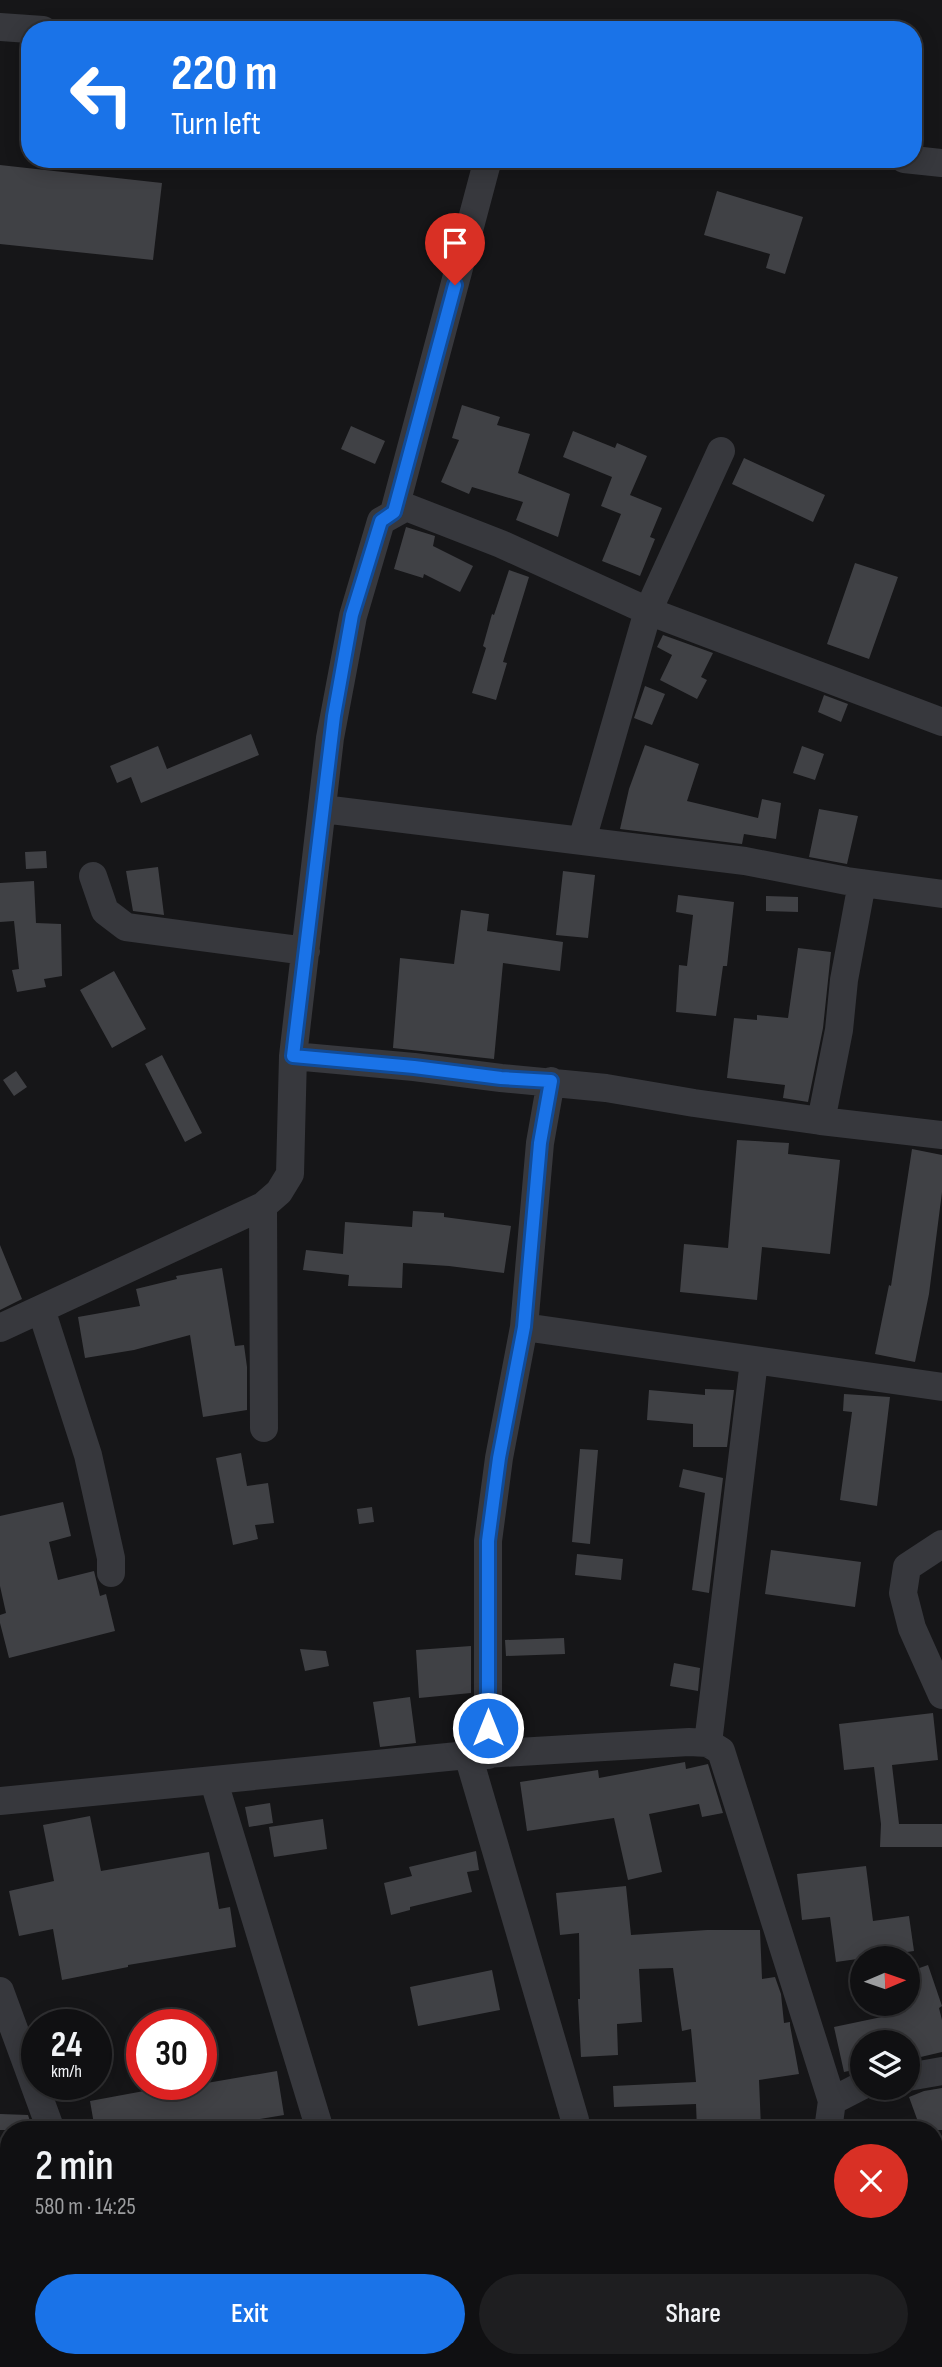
<!DOCTYPE html>
<html lang="en">
<head>
<meta charset="utf-8">
<style>
	body { margin:0; font-family:"Sofia Sans Condensed",sans-serif; background:#1e1e20; color:#f1f3f6; height:100vh; display:flex; flex-direction:column; font-size:26px; white-space:nowrap }
	* { box-sizing:border-box; margin:0 }
	p { font-size:23px; color:#9c9d9f }
	.icon { flex:none; width:38px; height:38px; fill:none; stroke:currentColor; stroke-width:2; stroke-linecap:round; stroke-linejoin:round }
	.map { position:relative; flex:1; overflow:hidden }
	.sheet { position:absolute; left:0px; top:2121px; width:943px; height:247px; display:flex; flex-direction:column; background:#101012; border-radius:28px 28px 0 0; box-shadow:0 4px 18px #0003,0 0 0 2px #303032 }
	.sheet>* { flex:none }
	.guide { position:absolute; left:21px; top:21px; width:901px; height:147px; border-radius:28px; box-shadow:0 4px 18px #0003,0 0 0 2px #303032; background:#1a73e8; color:#fff; overflow:hidden }
	.needle { width:46px; rotate:88deg }
	.tools { position:absolute; left:850px; top:1946px; display:grid; gap:14px }
	.tools a { display:grid; place-items:center; width:70px; height:70px; border-radius:50%; background:#101012; box-shadow:0 4px 18px #0003,0 0 0 2px #303032; font-size:35px }
	.speed { position:absolute; left:21px; top:2009px; display:flex; gap:14px; font-size:35px; font-weight:700; text-align:center }
	.speed>* { display:grid; place-content:center; width:91px; height:91px; border-radius:50%; background:#101012; box-shadow:0 4px 18px #0003,0 0 0 2px #303032; line-height:1 }
	.speed small { font-size:18px; font-weight:400 }
	.speed .limit { border:10px solid #d22; background:#fff; color:#111 }
	.pin { position:absolute; display:grid; place-items:center; width:60px; height:60px; color:#fff; margin:-72px -30px; border-radius:50% 50% 50% 0; rotate:-45deg; box-shadow:0 0 7px #0007 }
	.pin .icon { rotate:45deg }
	.me { position:absolute; width:77px; margin:-38px; rotate:0deg; stroke-linejoin:round; filter:drop-shadow(0 0 5px #0008) }
	.turn { display:flex; align-items:center; gap:24px; height:147px; padding:0 35px; font-size:32px }
	.turn .icon { width:91px; height:91px; stroke-width:2.5 }
	.turn b { display:block; font-size:49px; line-height:60px }
	.round { display:grid; place-items:center; flex:none; width:74px; height:74px; border-radius:37px; background:#1e1e20 }
	.head { display:flex; align-items:center; justify-content:space-between; height:119px; padding:0 35px }
	h1 { font-size:42px; font-weight:600; line-height:52px }
	.cta { display:flex; gap:14px; margin-top:auto; padding:14px 35px }
	.cta a { flex:1; height:80px; border-radius:42px; background:#1a73e8; color:#fff; font-size:28px; font-weight:600; line-height:80px; text-align:center }
	.cta a+a { background:#1e1e20; color:#f1f3f6 }
	.map>svg:first-child { display:block }
	.building { fill:#404145 }
	.lines { fill:none; stroke-linecap:round; stroke-linejoin:round }
	.minor { stroke:#37383d; stroke-width:28 }
	.route-casing { stroke:#114b97; stroke-width:18 }
	.route { stroke:#1a73e8; stroke-width:12 }
</style>
</head>
<body>
<div class="map">
<svg width="942" height="2367" viewBox="0 0 942 2367">
	<rect width="100%" height="100%" fill="#161618"/>
	<!-- building -->
	<path class="building" d="M 0,165 L 162,183 L 153,260 L 0,244 Z
		M 717,191 L 803,217 L 785,274 L 766,268 L 770,254 L 704,235 Z
		M 462,405 L 500,417 L 497,425 L 530,434 L 518,473 L 570,494 L 558,537 L 516,520 L 523,502 L 472,487 L 469,494 L 441,482 L 459,440 L 452,438 Z
		M 351,426 L 385,441 L 375,464 L 341,449 Z
		M 573,431 L 615,448 L 617,443 L 647,456 L 630,495 L 662,508 L 650,537 L 655,539 L 640,576 L 602,561 L 621,514 L 601,506 L 612,477 L 563,457 Z
		M 744,458 L 825,495 L 813,522 L 732,484 Z
		M 406,527 L 435,536 L 433,546 L 473,566 L 460,592 L 424,574 L 423,578 L 394,569 Z
		M 855,563 L 898,577 L 869,659 L 827,644 Z
		M 509,570 L 529,577 L 503,662 L 507,663 L 496,700 L 472,693 L 486,648 L 483,646 L 492,614 L 494,615 Z
		M 663,635 L 713,653 L 701,677 L 707,680 L 697,699 L 660,680 L 672,655 L 657,647 Z
		M 645,686 L 665,694 L 652,725 L 634,718 Z
		M 824,695 L 848,704 L 841,722 L 818,712 Z
		M 251,734 L 259,755 L 141,803 L 131,777 L 117,783 L 110,766 L 158,746 L 167,769 Z
		M 645,745 L 699,764 L 687,801 L 758,818 L 762,799 L 781,803 L 776,839 L 744,834 L 742,844 L 620,829 L 629,789 Z
		M 802,746 L 824,754 L 815,780 L 793,773 Z
		M 819,809 L 858,816 L 847,864 L 809,857 Z
		M 46,851 L 47,868 L 26,869 L 25,852 Z
		M 158,867 L 164,915 L 133,911 L 126,871 Z
		M 563,871 L 595,875 L 588,938 L 556,935 Z
		M 34,881 L 36,923 L 61,924 L 62,976 L 44,979 L 46,987 L 17,992 L 12,970 L 19,969 L 14,921 L 0,922 L 0,883 Z
		M 678,895 L 734,902 L 727,966 L 723,966 L 716,1016 L 676,1012 L 679,965 L 687,966 L 693,915 L 676,912 Z
		M 766,896 L 798,897 L 798,912 L 766,911 Z
		M 461,910 L 489,914 L 487,931 L 563,942 L 560,971 L 503,963 L 494,1059 L 393,1048 L 400,958 L 454,964 Z
		M 798,948 L 831,952 L 823,1028 L 808,1102 L 783,1098 L 785,1085 L 727,1078 L 734,1018 L 757,1020 L 757,1015 L 788,1018 Z
		M 114,971 L 146,1029 L 112,1048 L 80,990 Z
		M 162,1055 L 202,1133 L 185,1142 L 145,1064 Z
		M 16,1071 L 27,1087 L 14,1096 L 3,1080 Z
		M 737,1140 L 789,1143 L 788,1154 L 840,1160 L 830,1254 L 762,1247 L 757,1300 L 680,1292 L 684,1244 L 728,1248 Z
		M 912,1149 L 942,1155 L 942,1192 L 929,1294 L 915,1362 L 875,1354 L 889,1285 L 891,1286 Z
		M 413,1211 L 444,1213 L 444,1217 L 511,1226 L 504,1273 L 449,1266 L 403,1263 L 402,1288 L 348,1286 L 349,1275 L 303,1270 L 306,1250 L 343,1254 L 345,1222 L 412,1227 Z
		M 0,1245 L 22,1299 L 0,1310 Z
		M 222,1268 L 235,1346 L 244,1345 L 247,1367 L 247,1410 L 203,1417 L 190,1335 L 134,1350 L 85,1358 L 78,1317 L 140,1306 L 136,1289 L 177,1279 L 176,1276 Z
		M 705,1389 L 734,1390 L 727,1447 L 693,1447 L 693,1424 L 647,1420 L 649,1390 L 705,1395 Z
		M 844,1394 L 890,1397 L 877,1506 L 840,1500 L 852,1412 L 843,1411 Z
		M 580,1449 L 598,1450 L 590,1544 L 572,1542 Z
		M 241,1453 L 247,1486 L 268,1483 L 274,1523 L 255,1525 L 258,1539 L 233,1545 L 216,1458 Z
		M 683,1469 L 723,1478 L 709,1593 L 692,1590 L 705,1493 L 679,1487 Z
		M 63,1502 L 71,1536 L 49,1542 L 58,1580 L 94,1571 L 100,1596 L 106,1594 L 115,1631 L 9,1658 L 0,1623 L 0,1615 L 6,1613 L 0,1586 L 0,1516 Z
		M 372,1507 L 374,1522 L 359,1524 L 357,1509 Z
		M 771,1550 L 861,1562 L 855,1607 L 765,1594 Z
		M 577,1554 L 623,1559 L 621,1580 L 575,1575 Z
		M 564,1638 L 565,1654 L 506,1656 L 505,1640 Z
		M 471,1646 L 471,1693 L 419,1698 L 416,1650 Z
		M 300,1649 L 326,1651 L 329,1666 L 305,1671 Z
		M 674,1663 L 700,1668 L 698,1691 L 670,1686 Z
		M 410,1697 L 416,1743 L 380,1747 L 373,1702 Z
		M 933,1713 L 938,1760 L 892,1765 L 899,1824 L 942,1824 L 942,1847 L 880,1847 L 881,1824 L 874,1767 L 844,1770 L 839,1724 Z
		M 685,1762 L 686,1769 L 708,1764 L 723,1813 L 702,1817 L 699,1804 L 649,1814 L 662,1872 L 628,1880 L 614,1818 L 527,1831 L 520,1782 L 598,1770 L 599,1778 Z
		M 270,1803 L 273,1823 L 249,1827 L 245,1807 Z
		M 90,1816 L 101,1871 L 209,1852 L 219,1909 L 230,1907 L 236,1947 L 128,1965 L 128,1967 L 62,1980 L 53,1929 L 19,1936 L 9,1891 L 54,1881 L 43,1825 Z
		M 323,1819 L 327,1849 L 274,1857 L 269,1827 Z
		M 476,1851 L 479,1870 L 467,1872 L 472,1892 L 410,1907 L 410,1910 L 391,1915 L 384,1883 L 412,1876 L 409,1867 Z
		M 866,1866 L 873,1921 L 909,1916 L 914,1951 L 836,1962 L 830,1917 L 802,1920 L 797,1874 Z
		M 626,1886 L 631,1935 L 707,1930 L 760,1930 L 762,1979 L 775,1977 L 781,1994 L 784,2023 L 790,2022 L 790,2025 L 799,2074 L 759,2080 L 761,2128 L 697,2130 L 696,2104 L 614,2107 L 613,2086 L 696,2082 L 691,2029 L 682,2031 L 673,1968 L 639,1969 L 642,2022 L 617,2024 L 618,2055 L 581,2057 L 578,1999 L 580,1999 L 579,1933 L 560,1935 L 556,1893 Z
		M 928,1965 L 942,2006 L 939,2008 L 942,2020 L 942,2052 L 908,2060 L 908,2042 L 863,2042 L 863,2068 L 844,2072 L 834,2027 L 896,2014 L 892,2004 L 908,2004 L 908,1972 Z
		M 492,1970 L 500,2010 L 418,2026 L 410,1987 Z
		M 277,2071 L 284,2115 L 196,2130 L 194,2130 L 193,2125 L 170,2130 L 95,2130 L 90,2101 L 171,2086 L 172,2089 Z
		M 942,2088 L 942,2130 L 921,2130 L 909,2097 L 924,2091 Z
		M 0,2114 L 28,2115 L 33,2130 L 0,2130 Z"/>
	<g class="lines">
		<!-- minor -->
		<path class="minor" d="M 0,27 L 43,30
			M 904,159 L 942,163
			M 394,512 L 488,159
			M 323,809 L 745,861 L 847,881 L 942,894
			M 582,840 L 648,611 L 721,451
			M 93,876 L 105,911 L 126,927 L 306,951
			M 293,1056 L 414,1067 L 501,1078 L 606,1088 L 694,1103 L 821,1121 L 839,1030 L 844,980 L 862,883
			M 821,1121 L 942,1135
			M 263,1206 L 264,1428
			M 41,1309 L 88,1455 L 111,1558 L 111,1573
			M 524,1327 L 942,1387
			M 0,1328 L 263,1206 L 279,1192 L 290,1174 L 293,1056 L 330,738 L 353,616 L 381,521 L 406,507 L 501,544 L 648,611 L 942,722
			M 942,1544 L 907,1567 L 903,1593 L 912,1628 L 942,1695
			M 708,1743 L 754,1361
			M 468,1755 L 575,2120 L 576,2130
			M 488,1755 L 488,1541 L 499,1458 L 524,1327 L 540,1143 L 551,1081
			M 214,1782 L 320,2130
			M 0,1801 L 468,1755 L 689,1742 L 708,1743 L 721,1751 L 832,2101
			M 0,1991 L 51,2130
			M 908,2077 L 942,2071
			M 828,2130 L 832,2101 L 863,2085
			M 0,2202 L 9,2203
			M 934,2343 L 942,2340
			M 905,2359 L 908,2367
			M 83,2367 L 84,2359"/>
	</g>
	<g class="lines">
		<!-- route casing -->
		<g class="route-casing">
			<path id="route" d="M 455,285 L 394,512 L 381,521 L 352,615 L 334,716 L 293,1056 L 414,1067 L 501,1078 L 551,1081 L 540,1143 L 524,1327 L 499,1458 L 488,1541 L 488,1728"/>
		</g>
		<!-- route -->
		<use href="#route" class="route"/>
	</g>
</svg>
<div class="tools">
<a><svg class="needle" viewBox="-14 -14 28 28"><path d="M0-13l5 13h-10z" fill="#e53935"/><path d="M0 13l5-13h-10z" fill="#9c9d9f"/></svg></a>
<a><svg class="icon" aria-label="layers" viewBox="0 0 24 24"><path d="M12 4l9 5-9 5-9-5zM3 14l9 5 9-5"/></svg></a>
</div>
<div class="speed"><div>24<small>km/h</small></div><div class="limit">30</div></div>
<div class="pin" style="left:455px;top:285px;background:#d93025"><svg class="icon" aria-label="arrive" viewBox="0 0 24 24"><path d="M6 21V4h12l-3 4 3 4H6"/></svg></div>
<svg class="me" style="left:488px;top:1728px" viewBox="-20 -20 40 40"><circle r="17" fill="#1a73e8" stroke="#fff" stroke-width="3"/><path d="M0-11L8 9 0 5-8 9z" fill="#fff"/></svg>
<div class="guide">
<div class="turn"><svg class="icon" aria-label="left" viewBox="0 0 24 24"><path d="M17 20v-9H6M10 6l-5 5 5 5"/></svg><div><b>220 m</b>Turn left</div></div>
</div>
<section class="sheet">
<div class="head"><div><h1>2 min</h1><p>580 m · 14:25</p></div><a class="round" style="background:#d93025;color:#fff"><svg class="icon" aria-label="close" viewBox="0 0 24 24"><path d="M6 6l12 12M18 6L6 18"/></svg></a></div>
<div class="cta"><a>Exit</a><a>Share</a></div>
</section>
</div>
</body>
</html>
